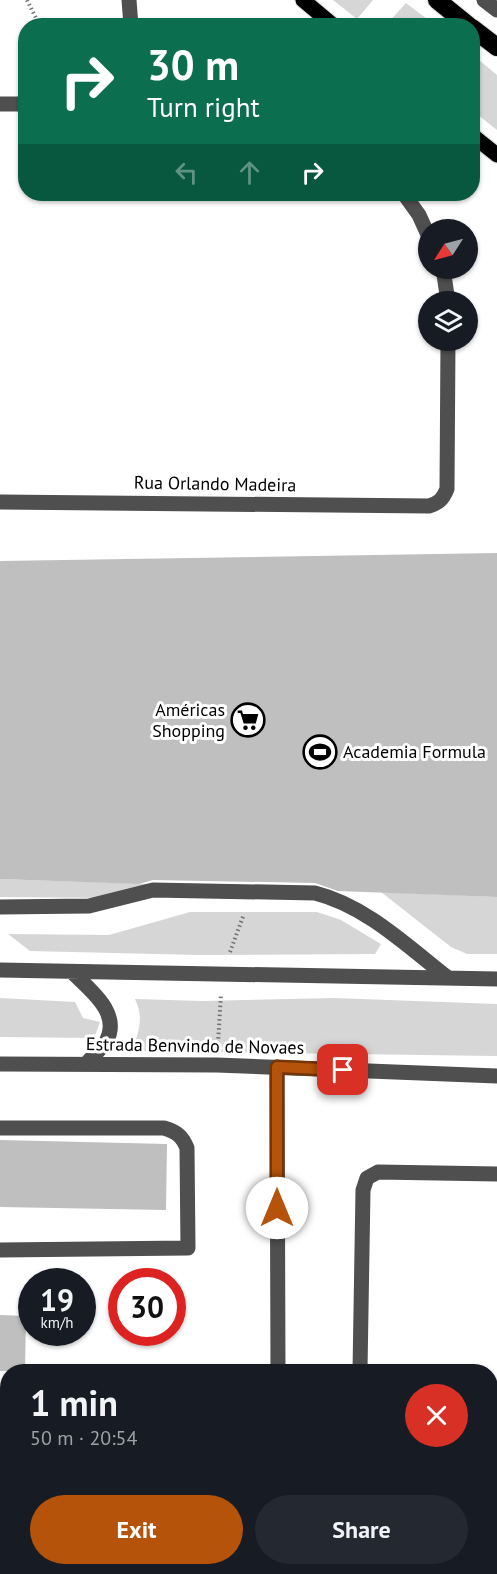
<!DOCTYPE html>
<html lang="en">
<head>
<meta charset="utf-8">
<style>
	body { margin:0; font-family:"PT Sans",sans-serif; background:#242831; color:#f1f3f6; height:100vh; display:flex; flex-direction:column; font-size:22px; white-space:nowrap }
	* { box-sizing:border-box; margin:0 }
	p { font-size:20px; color:#9ea1a6 }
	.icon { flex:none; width:33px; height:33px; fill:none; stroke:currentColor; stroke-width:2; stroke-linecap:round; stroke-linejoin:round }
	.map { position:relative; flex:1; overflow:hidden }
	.details { position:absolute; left:0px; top:1364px; width:498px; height:212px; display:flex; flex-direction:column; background:#171b24; border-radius:24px 24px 0 0; box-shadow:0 2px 4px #0004 }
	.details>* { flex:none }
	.banner { position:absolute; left:18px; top:18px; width:462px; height:183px; border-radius:24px; box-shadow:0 2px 4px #0004; background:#0b6e4f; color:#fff; overflow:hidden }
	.needle { width:39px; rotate:234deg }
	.fabs { position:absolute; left:418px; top:219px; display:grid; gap:12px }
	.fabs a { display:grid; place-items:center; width:60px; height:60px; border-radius:50%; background:#171b24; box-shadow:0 2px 4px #0004; font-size:30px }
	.speed { position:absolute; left:18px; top:1268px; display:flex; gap:12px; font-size:30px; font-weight:700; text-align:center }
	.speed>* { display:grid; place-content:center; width:78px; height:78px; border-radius:50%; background:#171b24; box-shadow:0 2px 4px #0004; line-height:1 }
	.speed small { font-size:15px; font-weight:400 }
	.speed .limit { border:9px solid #d22; background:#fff; color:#111 }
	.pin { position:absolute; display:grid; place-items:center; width:51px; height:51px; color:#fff; margin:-26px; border-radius:12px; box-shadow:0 3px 9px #0006 }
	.me { position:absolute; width:66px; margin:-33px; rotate:0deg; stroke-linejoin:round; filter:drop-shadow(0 0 4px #0008) }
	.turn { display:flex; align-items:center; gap:21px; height:126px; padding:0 30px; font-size:27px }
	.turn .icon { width:78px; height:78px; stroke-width:2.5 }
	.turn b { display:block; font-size:42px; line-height:51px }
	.lanes { display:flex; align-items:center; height:57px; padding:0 30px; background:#0003; justify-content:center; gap:30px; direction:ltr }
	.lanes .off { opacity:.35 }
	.round { display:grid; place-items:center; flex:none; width:63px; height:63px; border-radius:32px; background:#242831 }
	.head { display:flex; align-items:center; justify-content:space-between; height:102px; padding:0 30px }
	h1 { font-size:36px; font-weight:700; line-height:45px }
	.action { display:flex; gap:12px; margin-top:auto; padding:12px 30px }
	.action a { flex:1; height:69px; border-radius:36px; background:#b45309; color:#fff; font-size:24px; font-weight:700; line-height:69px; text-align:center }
	.action a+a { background:#242831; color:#f1f3f6 }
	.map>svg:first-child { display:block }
	.green { fill:#d6d6d6 }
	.building { fill:#bfbfbf }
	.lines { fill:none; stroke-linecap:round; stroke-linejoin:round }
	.major-casing { stroke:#dbdbdb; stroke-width:17 }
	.highway-casing { stroke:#dbdbdb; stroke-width:20 }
	.path { stroke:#717171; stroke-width:4; stroke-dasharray:1.5 3; stroke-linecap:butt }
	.minor { stroke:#4f4f4f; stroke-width:15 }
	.major { stroke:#000; stroke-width:15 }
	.highway { stroke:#000; stroke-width:18 }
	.route-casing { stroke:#753606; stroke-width:15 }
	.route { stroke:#b45309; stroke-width:10 }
	.labels { text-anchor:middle; stroke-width:6; stroke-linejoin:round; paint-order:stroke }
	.street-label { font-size:18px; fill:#000; stroke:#fff }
	.poi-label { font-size:18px; fill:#000; stroke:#fff; text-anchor:end }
</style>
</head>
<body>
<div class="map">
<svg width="497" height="1574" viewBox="0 0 497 1574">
	<rect width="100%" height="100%" fill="#fff"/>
	<!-- green -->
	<path class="green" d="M 333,0 L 373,0 L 357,19 Z
		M 406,3 L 435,25 L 386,25 Z
		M 473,55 L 497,75 L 497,130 L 473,111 Z
		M 0,879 L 149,884 L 108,898 L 0,897 Z
		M 381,892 L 497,897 L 497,954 L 467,954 L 451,947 Z
		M 190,912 L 317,912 L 341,920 L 381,944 L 375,954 L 198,955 L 30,951 L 8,934 L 109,935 Z
		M 0,998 L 75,1002 L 83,1018 L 100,1022 L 94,1038 L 0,1037 Z
		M 334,998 L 497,1004 L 497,1056 L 132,1051 C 139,1032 144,1017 135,999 L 202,1001 Z
		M 491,1488 L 497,1488 L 497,1574 L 467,1574 L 459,1568 L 490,1568 Z"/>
	<!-- building -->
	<path class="building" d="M 497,553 L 497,897 L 338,891 L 315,883 L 153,880 L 139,884 L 0,879 L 0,561 Z
		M 0,1140 L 167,1144 L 166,1210 L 0,1207 Z
		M 0,1315 L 26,1316 L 25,1371 L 0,1371 Z"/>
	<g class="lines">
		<!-- major casing -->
		<g class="major-casing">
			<path id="major" d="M 303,0 L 334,26
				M 472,135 L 497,155"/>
		</g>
		<!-- highway casing -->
		<g class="highway-casing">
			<path id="highway" d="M 437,0 L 469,26
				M 472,28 L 497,47"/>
		</g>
		<!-- path -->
		<path class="path" d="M 27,0 L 40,26
			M 230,952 L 244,914
			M 218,1043 L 221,994"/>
		<!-- minor -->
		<path class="minor" d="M 129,0 L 131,26
			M 484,0 L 497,10
			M 0,104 L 26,104
			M 404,194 L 419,215 L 429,237
			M 443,268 L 448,302
			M 0,502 L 429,506 C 439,503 443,499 447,489 L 448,340
			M 0,907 L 89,906 L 153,890 L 315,893 C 366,906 406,945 447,977
			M 0,970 L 497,979
			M 72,972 C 90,990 122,1013 106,1042 C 101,1049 93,1056 87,1063
			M 0,1064 L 217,1065 L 497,1076
			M 277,1067 L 278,1371
			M 0,1128 L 164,1128 C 177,1132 182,1136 187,1148 L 188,1248 L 0,1250
			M 360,1371 L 363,1190 L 367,1178 L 378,1172 L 497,1174
			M 490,1450 L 497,1450
			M 0,1481 L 8,1481
			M 414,1568 L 422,1574"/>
		<!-- major -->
		<use href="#major" class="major"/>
		<!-- highway -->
		<use href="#highway" class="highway"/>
	</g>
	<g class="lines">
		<!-- route casing -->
		<g class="route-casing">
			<path id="route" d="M 277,1208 L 277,1067 L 343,1070"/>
		</g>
		<!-- route -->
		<use href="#route" class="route"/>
	</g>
	<!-- icons -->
	<defs>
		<g id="supermarket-ring" transform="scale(1.725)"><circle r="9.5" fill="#fff" stroke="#000" stroke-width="1.5"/><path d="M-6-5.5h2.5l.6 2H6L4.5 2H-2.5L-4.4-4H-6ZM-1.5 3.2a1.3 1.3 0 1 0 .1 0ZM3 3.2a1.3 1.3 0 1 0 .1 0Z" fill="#000"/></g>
		<g id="stadium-ring" transform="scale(1.725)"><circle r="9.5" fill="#fff" stroke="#000" stroke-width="1.5"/><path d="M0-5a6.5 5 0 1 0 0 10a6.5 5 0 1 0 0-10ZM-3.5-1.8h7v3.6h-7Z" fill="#000"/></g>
	</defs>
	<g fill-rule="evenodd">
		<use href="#supermarket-ring" x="248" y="720"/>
		<use href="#stadium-ring" x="320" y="752"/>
	</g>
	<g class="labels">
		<!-- street labels -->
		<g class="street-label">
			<text transform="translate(215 484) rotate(1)" y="6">Rua Orlando Madeira</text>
			<text transform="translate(195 1046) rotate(1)" y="6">Estrada Benvindo de Novaes</text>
		</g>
		<!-- poi labels -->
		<g class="poi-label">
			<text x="225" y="716">Américas<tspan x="225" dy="21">Shopping</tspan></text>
			<text x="343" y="758" text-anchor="start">Academia Formula</text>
		</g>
	</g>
</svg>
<div class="fabs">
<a><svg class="needle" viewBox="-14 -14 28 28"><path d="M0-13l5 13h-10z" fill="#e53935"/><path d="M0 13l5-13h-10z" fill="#9ea1a6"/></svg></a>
<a><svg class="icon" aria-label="layers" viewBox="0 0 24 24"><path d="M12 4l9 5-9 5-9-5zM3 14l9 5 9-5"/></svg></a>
</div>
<div class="speed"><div>19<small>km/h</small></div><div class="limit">30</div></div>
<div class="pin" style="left:343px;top:1070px;background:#d93025"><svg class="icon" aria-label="arrive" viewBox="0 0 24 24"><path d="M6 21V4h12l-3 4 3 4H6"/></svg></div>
<svg class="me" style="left:277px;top:1208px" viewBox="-20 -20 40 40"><circle r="19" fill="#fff"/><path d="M0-13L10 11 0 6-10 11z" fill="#b45309"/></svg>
<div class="banner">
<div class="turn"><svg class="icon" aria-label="right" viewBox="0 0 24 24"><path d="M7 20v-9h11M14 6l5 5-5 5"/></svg><div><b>30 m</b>Turn right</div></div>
<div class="lanes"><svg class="icon off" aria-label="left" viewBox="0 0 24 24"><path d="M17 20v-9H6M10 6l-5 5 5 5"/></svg><svg class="icon off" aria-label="ahead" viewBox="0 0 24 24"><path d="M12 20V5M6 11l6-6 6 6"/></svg><svg class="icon" aria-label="right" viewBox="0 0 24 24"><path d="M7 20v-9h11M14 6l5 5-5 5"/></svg></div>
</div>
<section class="details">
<div class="head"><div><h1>1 min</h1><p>50 m · 20:54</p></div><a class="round" style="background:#d93025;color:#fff"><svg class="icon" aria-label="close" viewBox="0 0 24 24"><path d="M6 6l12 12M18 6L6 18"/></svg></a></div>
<div class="action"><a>Exit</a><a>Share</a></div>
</section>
</div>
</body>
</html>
